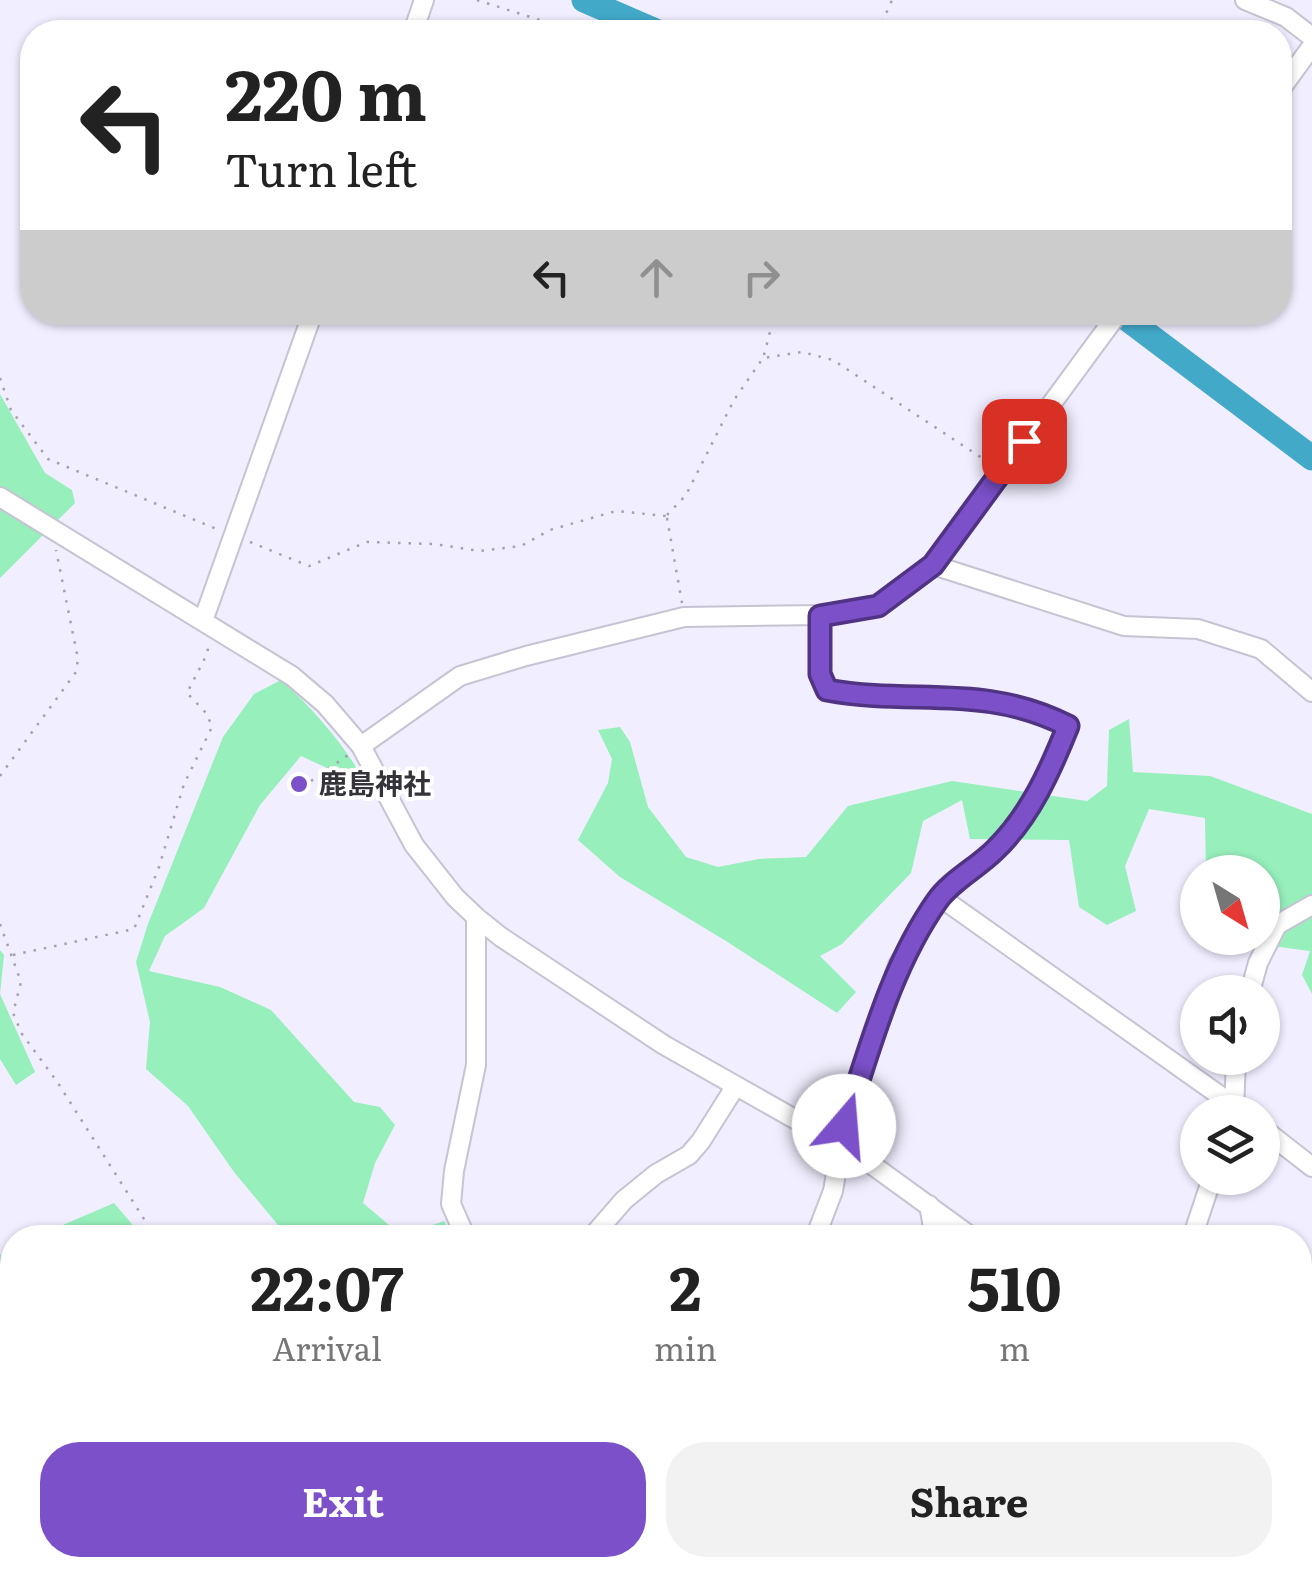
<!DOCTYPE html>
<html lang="en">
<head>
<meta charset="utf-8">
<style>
	body { margin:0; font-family:Literata,"Noto Sans JP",serif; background:#f2f2f2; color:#222; height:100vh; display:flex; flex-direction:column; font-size:38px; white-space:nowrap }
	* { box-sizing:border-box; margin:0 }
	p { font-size:32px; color:#767676 }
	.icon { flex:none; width:55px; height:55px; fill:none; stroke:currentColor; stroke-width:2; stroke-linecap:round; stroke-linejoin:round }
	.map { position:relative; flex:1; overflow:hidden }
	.details { position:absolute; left:0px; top:1225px; width:1312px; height:352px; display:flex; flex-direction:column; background:#fff; border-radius:40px 40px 0 0; box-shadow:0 2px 8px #0004 }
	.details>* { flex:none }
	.hud { position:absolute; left:20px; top:20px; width:1272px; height:305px; border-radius:40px; box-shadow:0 2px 8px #0004; background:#fff; color:#222; overflow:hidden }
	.needle { width:65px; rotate:143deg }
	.controls { position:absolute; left:1180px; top:855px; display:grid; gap:20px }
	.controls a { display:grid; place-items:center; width:100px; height:100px; border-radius:50%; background:#fff; box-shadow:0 2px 8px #0004; font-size:50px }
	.pin { position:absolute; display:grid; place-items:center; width:85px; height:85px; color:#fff; margin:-42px; border-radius:20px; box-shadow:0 5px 15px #0006 }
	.me { position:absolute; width:110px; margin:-55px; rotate:18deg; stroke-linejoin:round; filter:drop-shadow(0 0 8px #0008) }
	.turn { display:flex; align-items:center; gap:35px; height:210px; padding:0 40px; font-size:45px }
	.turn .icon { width:130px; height:130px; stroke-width:2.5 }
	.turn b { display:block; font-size:70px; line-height:85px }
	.lanes { display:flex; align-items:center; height:95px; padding:0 40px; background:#0003; justify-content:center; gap:50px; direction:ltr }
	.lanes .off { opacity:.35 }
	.eta { display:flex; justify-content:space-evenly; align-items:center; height:170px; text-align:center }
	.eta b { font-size:60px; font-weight:700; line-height:70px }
	.primary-button { display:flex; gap:20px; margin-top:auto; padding:20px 40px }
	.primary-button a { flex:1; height:115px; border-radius:40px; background:#7b50c9; color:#fff; font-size:40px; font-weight:700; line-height:115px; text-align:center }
	.primary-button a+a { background:#f2f2f2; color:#222 }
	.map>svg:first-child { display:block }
	.built { fill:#e6e1f9 }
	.green { fill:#97efbc }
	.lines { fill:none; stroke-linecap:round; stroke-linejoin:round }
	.river { stroke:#43a9c9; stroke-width:25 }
	.minor-casing { stroke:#c6c3d3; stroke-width:22 }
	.path { stroke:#a4a1ae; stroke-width:2.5; stroke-dasharray:2.5 8; stroke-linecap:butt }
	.minor { stroke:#fff; stroke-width:18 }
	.route-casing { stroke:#503483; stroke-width:25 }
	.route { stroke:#7b50c9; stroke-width:18 }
	.poi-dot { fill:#7b50c9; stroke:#fff; stroke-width:4 }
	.labels { text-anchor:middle; stroke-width:8; stroke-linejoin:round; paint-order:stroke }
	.poi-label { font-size:28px; font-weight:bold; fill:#343339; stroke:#fff; text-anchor:start }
</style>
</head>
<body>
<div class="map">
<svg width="1312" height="1577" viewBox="0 0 1312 1577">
	<rect width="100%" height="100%" fill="#f1eeff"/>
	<!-- built -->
	<path class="built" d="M 0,1411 L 12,1417 L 12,1565 L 94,1565 L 100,1577 L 0,1577 Z"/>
	<!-- green -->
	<path class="green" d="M 0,394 L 45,473 L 72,490 L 75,503 L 0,578 Z
		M 281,680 C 320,715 351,753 375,800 L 353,780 L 301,756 L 260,805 L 204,908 L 165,936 L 149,971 L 220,987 L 271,1010 L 354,1102 L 380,1107 L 395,1125 L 375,1163 L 363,1203 L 402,1236 L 444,1221 L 452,1237 L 288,1237 L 234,1172 L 188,1106 L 146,1069 L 150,1022 L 136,962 L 148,924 L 223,737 L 254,694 Z
		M 1129,719 L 1133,772 L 1210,776 L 1312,814 L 1312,994 L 1302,975 L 1310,951 L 1243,942 L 1241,938 L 1262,938 L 1262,872 L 1206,872 L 1205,818 L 1149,809 L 1125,866 L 1136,911 L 1107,925 L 1079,907 L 1069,840 L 970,839 L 962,800 L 923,821 L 911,873 L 842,944 L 820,956 L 856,992 L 837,1013 L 726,941 L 620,877 L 578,840 L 608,783 L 612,759 L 598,730 L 620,727 L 630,742 L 648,807 L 686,857 L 718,867 L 759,859 L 806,857 L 848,806 L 952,781 L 1087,801 L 1107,786 L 1109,730 Z
		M 0,950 L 4,955 L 0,994 L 35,1072 L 16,1085 L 0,1059 Z
		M 114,1203 L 143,1237 L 35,1237 Z
		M 12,1249 L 12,1399 L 0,1392 L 0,1255 Z
		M 1300,1261 L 1312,1263 L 1312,1440 L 1300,1426 Z
		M 111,1565 L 278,1565 L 254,1577 L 115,1577 Z"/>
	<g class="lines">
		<!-- river -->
		<path class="river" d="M 584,0 L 658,32
			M 1118,312 L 1312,458"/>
		<!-- minor casing -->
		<g class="minor-casing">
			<path id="minor" d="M 1245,0 L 1286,17 L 1312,37
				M 413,32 L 424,0
				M 1280,90 L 1312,46
				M 0,497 L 292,676 L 325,704 L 361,746 L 414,845 L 455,897 L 476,917 L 501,937 L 664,1045 L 860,1156 L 973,1238
				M 933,565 L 1124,626 L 1198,629 L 1261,649 L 1312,692
				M 203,621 L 313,312
				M 361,746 L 460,676 L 526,656 L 684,617 L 821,615 L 878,605 L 933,565 L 1119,312
				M 940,897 L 1243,1112
				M 1250,992 L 1258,963 L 1277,925 L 1312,905
				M 1234,1112 L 1236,1058
				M 1262,1128 L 1312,1167
				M 929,1205 L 935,1238
				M 466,1238 L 451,1204 L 454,1171 L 476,1065 L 476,917
				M 591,1238 L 624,1200 L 656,1174 L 689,1155 L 701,1141 L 735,1087
				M 815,1238 L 833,1191 L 844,1126 L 898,965 L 940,897 L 995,850 L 1025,815 L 1052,767 L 1069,726 C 983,683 914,706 827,690 L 820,674 L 821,615
				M 1192,1238 L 1212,1178
				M 2,1456 L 12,1476
				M 0,1546 L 12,1540
				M 60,1565 L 65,1575 L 61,1577
				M 580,1565 L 585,1577
				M 944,1565 L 945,1577
				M 1242,1565 L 1250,1577
				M 157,1577 L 183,1565
				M 739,1577 L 743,1565"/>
		</g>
		<!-- path -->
		<path class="path" d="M 477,0 L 549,23
			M 878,32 L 892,0
			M 764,355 L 775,312
			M 0,378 L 11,410 L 48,459 L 219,530
			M 667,515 L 686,495 L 734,400 L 763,358 L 802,352 L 833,360 L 988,462
			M 667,518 L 682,603
			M 250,542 L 309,566 L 367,542 L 434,544 L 480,551 L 521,546 L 550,530 L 616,511 L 666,516
			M 0,776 L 76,672 L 78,659 L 56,550
			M 311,781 L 348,755
			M 0,924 L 21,982 L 13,1013 L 22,1034 L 58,1083 L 156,1238
			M 13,955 L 134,929 L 159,867 L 184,784 L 212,727 L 207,714 L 187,693 L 207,654 L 209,643
			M 399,1577 L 403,1565
			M 536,1577 L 548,1565"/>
		<!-- minor -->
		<use href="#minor" class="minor"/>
	</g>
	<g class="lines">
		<!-- route casing -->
		<g class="route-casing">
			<path id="route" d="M 844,1126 C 870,1049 890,968 937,901 C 951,881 977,868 995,850 C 1030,816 1050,771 1068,726 C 983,683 914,706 827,690 L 820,674 L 820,616 L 878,606 L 933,565 L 1024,441"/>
		</g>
		<!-- route -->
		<use href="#route" class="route"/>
	</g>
	<!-- markers -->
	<circle class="poi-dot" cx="299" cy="784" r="10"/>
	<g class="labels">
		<!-- poi labels -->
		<g class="poi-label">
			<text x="319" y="794">鹿島神社</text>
		</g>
	</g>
</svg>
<div class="controls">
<a><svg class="needle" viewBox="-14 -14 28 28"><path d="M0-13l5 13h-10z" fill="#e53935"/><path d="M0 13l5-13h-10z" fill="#767676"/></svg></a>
<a><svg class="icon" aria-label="sound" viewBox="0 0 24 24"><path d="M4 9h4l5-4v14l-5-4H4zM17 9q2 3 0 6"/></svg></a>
<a><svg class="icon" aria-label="layers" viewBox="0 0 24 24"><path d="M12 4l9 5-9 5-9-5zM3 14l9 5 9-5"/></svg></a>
</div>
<div class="pin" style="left:1024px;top:441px;background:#d93025"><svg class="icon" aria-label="arrive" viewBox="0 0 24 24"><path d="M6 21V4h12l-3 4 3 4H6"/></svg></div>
<svg class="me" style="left:844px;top:1126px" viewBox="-20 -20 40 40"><circle r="19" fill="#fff"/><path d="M0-13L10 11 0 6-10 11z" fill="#7b50c9"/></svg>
<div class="hud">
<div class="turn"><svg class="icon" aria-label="left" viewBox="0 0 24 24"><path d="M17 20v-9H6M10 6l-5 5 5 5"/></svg><div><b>220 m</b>Turn left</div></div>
<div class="lanes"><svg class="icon" aria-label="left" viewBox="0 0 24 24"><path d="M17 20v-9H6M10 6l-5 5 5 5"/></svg><svg class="icon off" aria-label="ahead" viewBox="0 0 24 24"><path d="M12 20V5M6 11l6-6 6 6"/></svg><svg class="icon off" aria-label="right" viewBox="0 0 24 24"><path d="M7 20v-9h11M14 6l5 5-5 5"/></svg></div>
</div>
<section class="details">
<div class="eta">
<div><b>22:07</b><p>Arrival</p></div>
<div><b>2</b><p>min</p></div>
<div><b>510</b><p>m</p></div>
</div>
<div class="primary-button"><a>Exit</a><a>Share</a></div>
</section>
</div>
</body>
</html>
